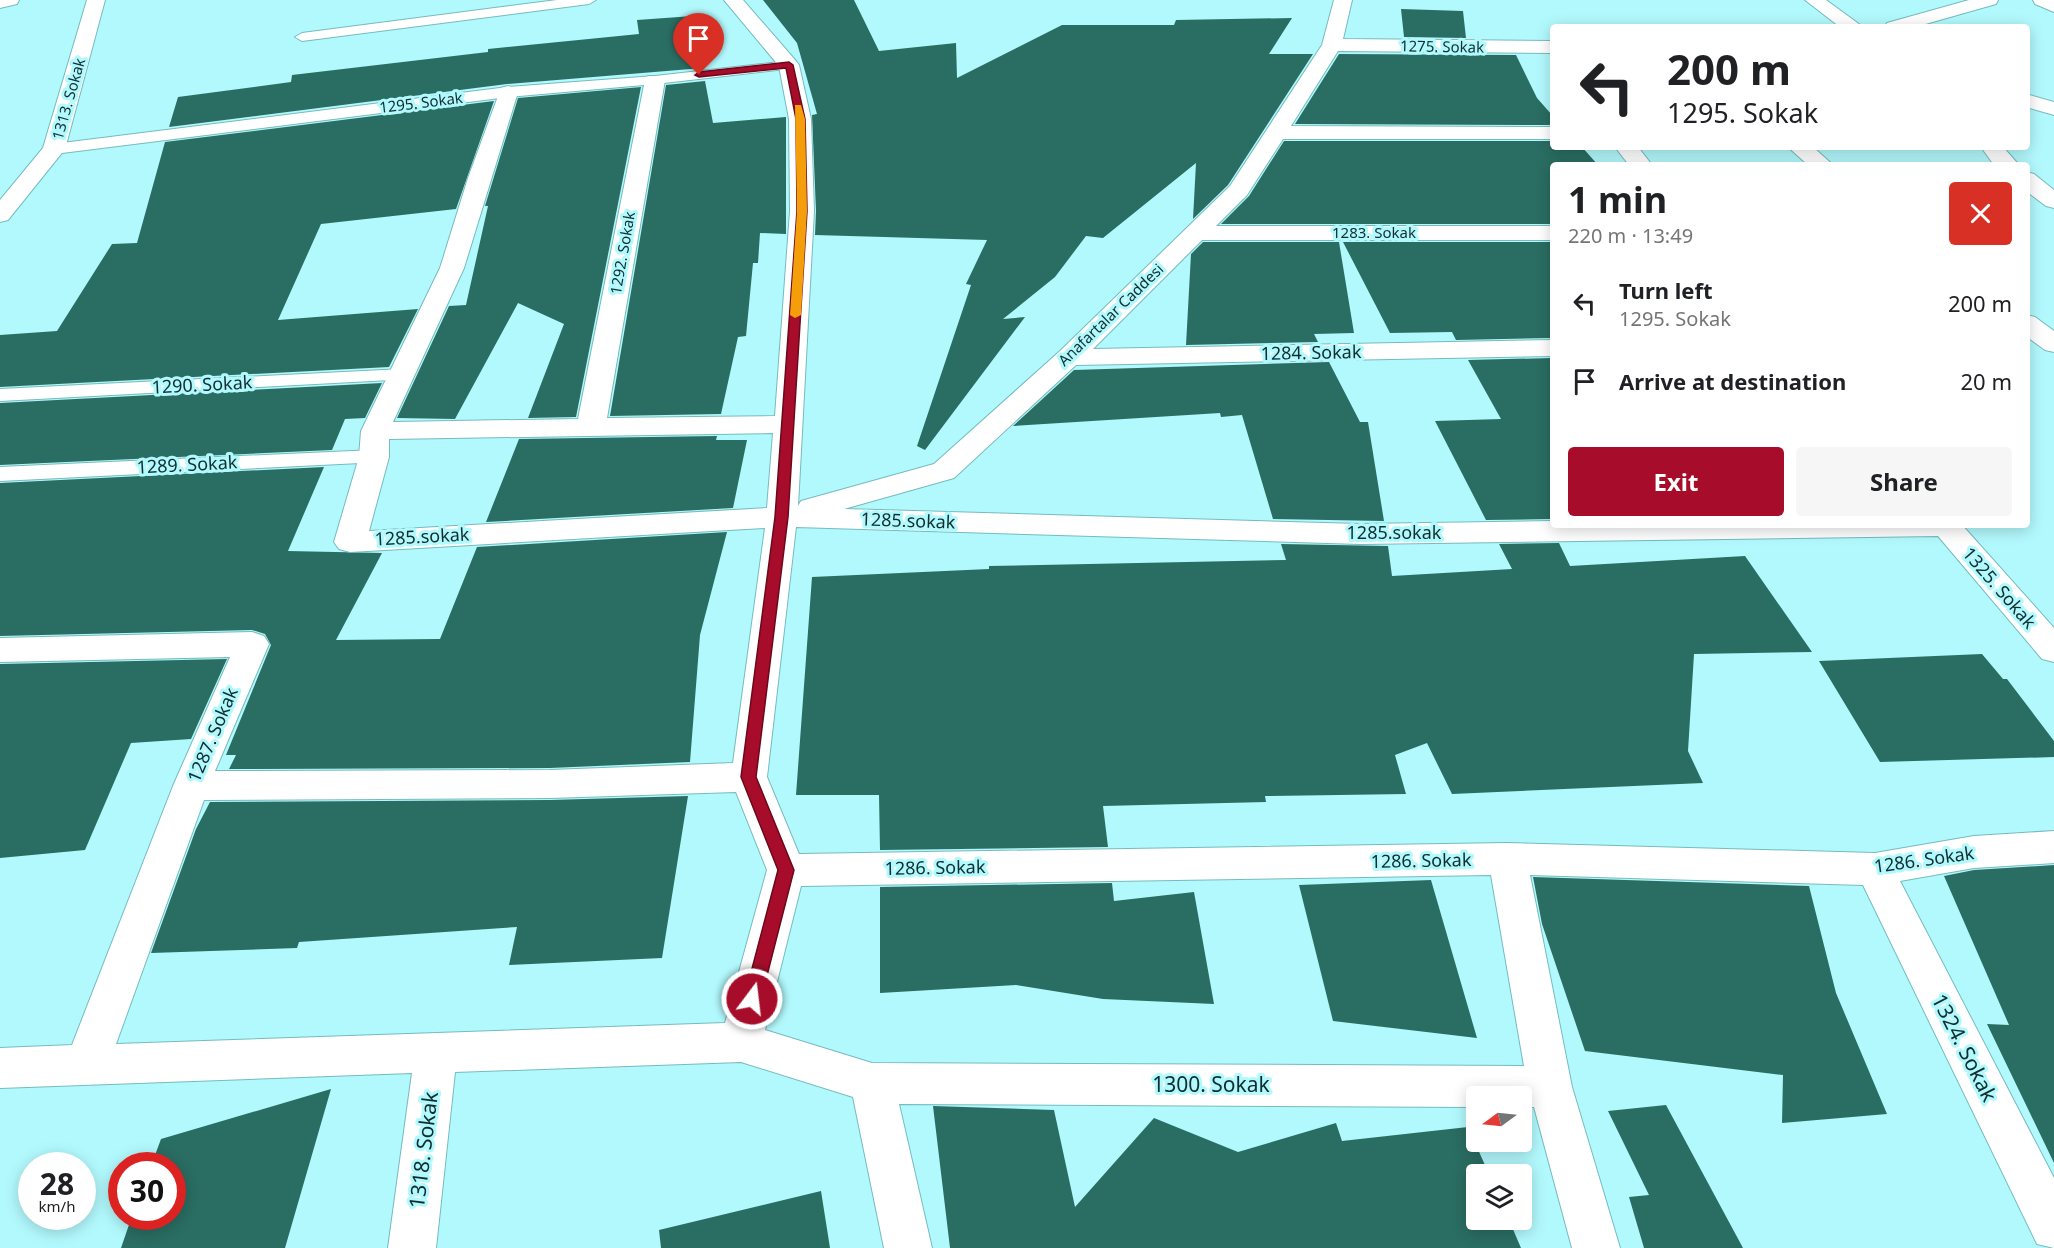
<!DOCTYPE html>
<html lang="en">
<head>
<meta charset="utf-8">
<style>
	body { margin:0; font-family:"Noto Sans",sans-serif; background:#f6f6f6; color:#202124; height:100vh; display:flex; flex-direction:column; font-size:22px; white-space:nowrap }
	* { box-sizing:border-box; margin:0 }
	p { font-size:20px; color:#757577 }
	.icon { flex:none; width:33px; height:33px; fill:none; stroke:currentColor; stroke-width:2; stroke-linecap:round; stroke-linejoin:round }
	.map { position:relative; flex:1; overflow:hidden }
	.sheet { position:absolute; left:1550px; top:162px; width:480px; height:366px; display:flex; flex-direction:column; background:#fff; border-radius:6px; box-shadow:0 3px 15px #0003 }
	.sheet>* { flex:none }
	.hud { position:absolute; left:1550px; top:24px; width:480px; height:126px; border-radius:6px; box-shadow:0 3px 15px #0003; background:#fff; color:#202124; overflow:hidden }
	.needle { width:39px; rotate:255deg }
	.fabs { position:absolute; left:1466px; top:1086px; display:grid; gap:12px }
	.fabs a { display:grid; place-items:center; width:66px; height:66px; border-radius:6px; background:#fff; box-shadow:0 3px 15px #0003; font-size:30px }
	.speed { position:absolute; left:18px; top:1152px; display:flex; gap:12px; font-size:30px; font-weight:700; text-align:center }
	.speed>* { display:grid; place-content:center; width:78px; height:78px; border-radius:50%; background:#fff; box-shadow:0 3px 15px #0003; line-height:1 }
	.speed small { font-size:15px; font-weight:400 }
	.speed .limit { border:9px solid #d22; background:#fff; color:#111 }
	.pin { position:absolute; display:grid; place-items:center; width:51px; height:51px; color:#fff; margin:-62px -26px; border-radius:50% 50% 50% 0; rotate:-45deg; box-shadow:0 0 6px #0007 }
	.pin .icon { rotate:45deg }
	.me { position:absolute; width:66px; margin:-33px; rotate:15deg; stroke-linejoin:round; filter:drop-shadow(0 0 4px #0008) }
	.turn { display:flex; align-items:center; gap:21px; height:126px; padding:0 18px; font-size:27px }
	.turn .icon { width:78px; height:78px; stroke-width:2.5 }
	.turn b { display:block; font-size:42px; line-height:51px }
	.round { display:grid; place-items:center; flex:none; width:63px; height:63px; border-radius:6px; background:#f6f6f6 }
	.summary { display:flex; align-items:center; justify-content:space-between; height:102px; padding:0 18px }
	h1 { font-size:36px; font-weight:700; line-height:45px }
	.cta { display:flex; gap:12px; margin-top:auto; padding:12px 18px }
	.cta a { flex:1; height:69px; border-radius:6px; background:#a70d2a; color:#fff; font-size:24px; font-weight:700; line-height:69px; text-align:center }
	.cta a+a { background:#f6f6f6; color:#202124 }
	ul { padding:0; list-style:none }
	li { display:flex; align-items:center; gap:18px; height:78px; padding:0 18px }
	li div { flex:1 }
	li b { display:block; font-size:22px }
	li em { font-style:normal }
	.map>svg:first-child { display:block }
	.building { fill:#2a6d62 }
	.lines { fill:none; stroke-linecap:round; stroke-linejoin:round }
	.lane-casing { stroke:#75bbbf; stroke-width:2 }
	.street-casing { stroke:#75bbbf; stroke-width:2 }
	.secondary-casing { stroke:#75bbbf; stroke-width:2 }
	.lane { fill:#fff; fill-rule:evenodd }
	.street { fill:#fff; fill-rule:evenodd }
	.secondary { fill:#fff; fill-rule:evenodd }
	.route { fill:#a70d2a; stroke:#6d081b; stroke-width:1.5 }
	.slow { fill:#f59e0b }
	.labels { text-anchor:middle; stroke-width:6; stroke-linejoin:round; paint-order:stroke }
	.far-street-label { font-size:15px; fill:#102e30; stroke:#b2f9fd }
	.street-label { font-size:18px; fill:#102e30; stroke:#b2f9fd }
	.near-street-label { font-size:21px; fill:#102e30; stroke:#b2f9fd }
</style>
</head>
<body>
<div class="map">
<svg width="2054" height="1248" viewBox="0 0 2054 1248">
	<rect width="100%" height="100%" fill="#b2f9fd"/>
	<!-- building -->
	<path class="building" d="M 763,0 L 854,0 L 879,51 L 956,43 L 957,78 L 1062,25 L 1174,25 L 1176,20 L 1292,18 L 1269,54 L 1313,54 L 1228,185 L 1193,219 L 1196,163 L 1103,238 L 1086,236 L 1055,277 L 1003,319 L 1025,317 L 925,450 L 917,446 L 971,285 L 966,284 L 987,240 L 815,235 L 816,211 L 812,115 L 817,114 L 797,43 Z
		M 1401,9 L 1463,11 L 1466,38 L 1404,37 Z
		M 693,16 L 703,68 L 507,84 L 169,127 L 178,97 L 291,82 L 292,75 L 488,52 L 488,49 L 639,34 L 637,20 Z
		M 1339,54 L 1516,55 L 1537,98 L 1552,115 L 1552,125 L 1295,124 Z
		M 705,81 L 713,123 L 786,117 L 786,234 L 760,233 L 758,263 L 753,263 L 746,336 L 738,337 L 721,414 L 610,416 L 666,85 Z
		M 641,87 L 576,417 L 528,418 L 564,324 L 518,303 L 455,419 L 397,418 L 449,306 L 466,305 L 488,206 L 485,206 L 518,98 Z
		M 494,101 L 456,209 L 321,224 L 278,320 L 418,309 L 389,367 L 0,387 L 0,335 L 57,331 L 112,244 L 137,243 L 165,142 Z
		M 1284,141 L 1552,141 L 1552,147 L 1582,147 L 1598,165 L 1552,165 L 1552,224 L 1221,224 L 1249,196 Z
		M 1203,242 L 1339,242 L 1354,333 L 1314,334 L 1318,342 L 1186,345 L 1191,254 Z
		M 1343,242 L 1552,242 L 1552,338 L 1456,340 L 1452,332 L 1390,333 Z
		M 1552,358 L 1552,519 L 1486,520 L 1435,421 L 1501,419 L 1468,360 Z
		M 1329,362 L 1360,422 L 1368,422 L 1384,521 L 1273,519 L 1242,415 L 1221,417 L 1220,413 L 1013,426 L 1074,370 Z
		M 382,383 L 365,418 L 345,419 L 332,450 L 0,465 L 0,403 Z
		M 717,436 L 716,440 L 747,440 L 733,508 L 486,522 L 519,439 Z
		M 324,467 L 288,551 L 382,553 L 336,640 L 440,639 L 477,547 L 727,532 L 700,635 L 690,762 L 550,768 L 229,769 L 236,755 L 226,755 L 271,645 L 265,634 L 252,630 L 0,636 L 0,483 Z
		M 1559,543 L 1570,566 L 1745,556 L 1812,652 L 1694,654 L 1688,751 L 1703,783 L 1452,794 L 1427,743 L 1395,755 L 1406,794 L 1265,796 L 1266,802 L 1103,806 L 1108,847 L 880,850 L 879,795 L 796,795 L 812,577 L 989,569 L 989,566 L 1286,560 L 1281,544 L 1388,546 L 1392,576 L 1512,569 L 1499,544 Z
		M 1982,654 L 2003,679 L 2007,679 L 2054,741 L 2054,757 L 1880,762 L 1819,661 Z
		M 227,659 L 191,739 L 131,743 L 85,850 L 0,858 L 0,664 Z
		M 688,796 L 662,958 L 509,965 L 517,927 L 299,942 L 297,948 L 151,953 L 196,829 L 210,802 L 550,800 Z
		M 2054,865 L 2054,1163 L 1987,1024 L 2009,1025 L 1944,876 L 1974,870 Z
		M 1533,877 L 1809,886 L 1836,993 L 1887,1114 L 1782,1123 L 1783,1075 L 1585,1051 L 1542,924 Z
		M 1431,880 L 1477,1038 L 1333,1021 L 1299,885 Z
		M 1112,883 L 1114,901 L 1194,892 L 1214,1004 L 1103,999 L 1016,985 L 880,993 L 880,887 Z
		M 331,1089 L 285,1248 L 121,1248 L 132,1216 L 172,1216 L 172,1166 L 151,1166 L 161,1139 Z
		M 1666,1105 L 1743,1248 L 1644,1248 L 1629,1197 L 1649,1195 L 1608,1111 Z
		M 933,1106 L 1054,1110 L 1075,1207 L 1154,1118 L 1238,1152 L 1336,1123 L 1342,1141 L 1468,1127 L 1489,1174 L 1476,1174 L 1476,1220 L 1509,1220 L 1521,1248 L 950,1248 Z
		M 821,1191 L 830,1248 L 661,1248 L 659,1230 Z"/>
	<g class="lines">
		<!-- lane casing -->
		<g class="lane-casing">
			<path id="lane" d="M 557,0 L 596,0 L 589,4 L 302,41 L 295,37 L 302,33 Z
				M 789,61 L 796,65 L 794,68 L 655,84 L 508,97 L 54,154 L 46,149 L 54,144 L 508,87 L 655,76 Z
				M 403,369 L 410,371 L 413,375 L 410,379 L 0,401 L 0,389 Z
				M 374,450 L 381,452 L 385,457 L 381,462 L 0,481 L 0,467 Z"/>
		</g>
		<!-- street casing -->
		<g class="street-casing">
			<path id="street" d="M 87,0 L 105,0 L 65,149 L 8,220 L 0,222 L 0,200 L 43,148 Z
				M 724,0 L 743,0 L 796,61 L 799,65 L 811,119 L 814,211 L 798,506 L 801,501 L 934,464 L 1060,351 L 1230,186 L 1322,45 L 1334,0 L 1352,0 L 1343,39 L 1552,41 L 1552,53 L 1338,51 L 1291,126 L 1552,127 L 1552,139 L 1283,139 L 1247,195 L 1216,226 L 1552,226 L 1552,240 L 1202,240 L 1093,349 L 1552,340 L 1552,356 L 1076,365 L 954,478 L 844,509 L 1360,524 L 1552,521 L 1552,525 L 1962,525 L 2054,628 L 2054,662 L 2042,659 L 1938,536 L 1360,544 L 796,527 L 767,777 L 799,854 L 1507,843 L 1875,853 L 1974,836 L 2054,831 L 2054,863 L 1974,868 L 1900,881 L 2054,1178 L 2054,1248 L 2037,1244 L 1863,885 L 1530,875 L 1572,1087 L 1620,1248 L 1572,1248 L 1534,1107 L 1521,1107 L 1521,1096 L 1476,1096 L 1476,1107 L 899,1104 L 932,1248 L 884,1248 L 853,1097 L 741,1062 L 455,1072 L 436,1248 L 388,1248 L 412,1073 L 0,1088 L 0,1048 L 72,1045 L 173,786 L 230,657 L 0,662 L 0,638 L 252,632 L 264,636 L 269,644 L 215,771 L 550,770 L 733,763 L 765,528 L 350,552 L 339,549 L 334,542 L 359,457 L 361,431 L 440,268 L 468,178 L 501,88 L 508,86 L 515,88 L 518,92 L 464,268 L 393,422 L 578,419 L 645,80 L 648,76 L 662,76 L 665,80 L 607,418 L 775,416 L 790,211 L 789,119 L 779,66 ZM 773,433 L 767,508 L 369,531 L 389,457 L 389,439 ZM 736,792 L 767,870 L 725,1023 L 116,1044 L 204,800 L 550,798 ZM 1491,875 L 1524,1066 L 872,1063 L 765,1030 L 801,886 Z
				M 1805,0 L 1826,0 L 1863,27 L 1840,27 Z
				M 1969,0 L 1998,0 L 1996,4 L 1915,27 L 1884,27 L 1887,23 Z
				M 2033,0 L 2054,0 L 2054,12 L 2035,4 Z
				M 2026,94 L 2054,102 L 2054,115 L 2026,107 Z
				M 1615,147 L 1638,147 L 1652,165 L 1629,165 Z
				M 1788,147 L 1813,147 L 1833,165 L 1808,165 Z
				M 1981,147 L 2003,147 L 2019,165 L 1994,165 Z
				M 2026,172 L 2034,174 L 2054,190 L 2054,208 L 2046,206 L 2026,191 Z
				M 2026,315 L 2035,317 L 2054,331 L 2054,352 L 2045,350 L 2026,336 Z"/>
		</g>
		<!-- secondary casing -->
		<g class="secondary-casing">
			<path id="secondary" d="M 0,0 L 19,0 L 17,4 L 0,8 Z"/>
		</g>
		<!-- lane -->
		<use href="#lane" class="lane"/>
		<!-- street -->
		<use href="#street" class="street"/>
		<!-- secondary -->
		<use href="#secondary" class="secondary"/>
	</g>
	<!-- route -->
	<path class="route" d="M 789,62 L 793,65 L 805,119 L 807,211 L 788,517 L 756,777 L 794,870 L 761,999 L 758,1004 L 752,1006 L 746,1004 L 744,999 L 778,870 L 741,777 L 775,517 L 797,211 L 796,119 L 786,68 L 699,77 L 695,75 L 699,72 Z"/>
	<!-- slow -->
	<path class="slow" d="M 795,105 L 801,105 L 805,119 L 807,211 L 801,315 L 795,318 L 790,315 L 797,211 Z"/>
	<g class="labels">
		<!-- far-street labels -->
		<g class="far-street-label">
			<text transform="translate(1442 47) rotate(1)" y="5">1275. Sokak</text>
			<text transform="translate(69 99) rotate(-74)" y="5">1313. Sokak</text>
			<text transform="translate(421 103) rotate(-7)" y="5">1295. Sokak</text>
			<text x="1374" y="238">1283. Sokak</text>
			<text transform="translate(623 253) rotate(-80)" y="5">1292. Sokak</text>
			<text transform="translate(1111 315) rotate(-44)" y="5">Anafartalar Caddesi</text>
		</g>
		<!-- street labels -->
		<g class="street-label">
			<text transform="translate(1311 353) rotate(-1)" y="6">1284. Sokak</text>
			<text transform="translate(202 385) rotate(-3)" y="6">1290. Sokak</text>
			<text transform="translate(187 465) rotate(-3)" y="6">1289. Sokak</text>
			<text transform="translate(908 521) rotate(2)" y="6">1285.sokak</text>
			<text x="1394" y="539">1285.sokak</text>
			<text transform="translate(422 537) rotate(-3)" y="6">1285.sokak</text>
			<text transform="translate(1999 588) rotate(49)" y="6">1325. Sokak</text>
			<text transform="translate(213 735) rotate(-67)" y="6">1287. Sokak</text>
			<text transform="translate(1924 860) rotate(-8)" y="6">1286. Sokak</text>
			<text transform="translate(1421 861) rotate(-1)" y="6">1286. Sokak</text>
			<text transform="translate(935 868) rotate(-1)" y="6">1286. Sokak</text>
		</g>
		<!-- near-street labels -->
		<g class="near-street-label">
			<text transform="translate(1964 1048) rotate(63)" y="7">1324. Sokak</text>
			<text x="1211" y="1092">1300. Sokak</text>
			<text transform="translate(424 1150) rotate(-83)" y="7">1318. Sokak</text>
		</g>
	</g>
</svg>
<div class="fabs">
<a><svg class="needle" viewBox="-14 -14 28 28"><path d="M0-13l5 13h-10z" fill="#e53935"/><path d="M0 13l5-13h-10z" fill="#757577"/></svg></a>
<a><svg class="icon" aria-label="layers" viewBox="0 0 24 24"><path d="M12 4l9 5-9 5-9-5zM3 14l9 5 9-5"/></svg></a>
</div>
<div class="speed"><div>28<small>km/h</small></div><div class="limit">30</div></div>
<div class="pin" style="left:699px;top:75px;background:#d93025"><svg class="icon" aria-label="arrive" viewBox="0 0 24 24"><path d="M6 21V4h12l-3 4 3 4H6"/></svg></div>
<svg class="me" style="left:752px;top:999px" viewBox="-20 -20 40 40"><circle r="17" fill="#a70d2a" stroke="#fff" stroke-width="3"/><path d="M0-11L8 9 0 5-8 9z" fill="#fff"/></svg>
<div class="hud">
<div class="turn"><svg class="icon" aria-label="left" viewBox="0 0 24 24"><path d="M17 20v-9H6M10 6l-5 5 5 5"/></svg><div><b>200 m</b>1295. Sokak</div></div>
</div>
<section class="sheet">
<div class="summary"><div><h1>1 min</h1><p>220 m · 13:49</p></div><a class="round" style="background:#d93025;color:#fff"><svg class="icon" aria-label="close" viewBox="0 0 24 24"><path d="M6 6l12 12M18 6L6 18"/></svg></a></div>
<ul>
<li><svg class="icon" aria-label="left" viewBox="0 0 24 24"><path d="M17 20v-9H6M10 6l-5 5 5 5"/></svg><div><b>Turn left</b><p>1295. Sokak</p></div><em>200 m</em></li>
<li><svg class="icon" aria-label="arrive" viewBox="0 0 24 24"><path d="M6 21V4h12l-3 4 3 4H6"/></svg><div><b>Arrive at destination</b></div><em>20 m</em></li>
</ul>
<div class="cta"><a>Exit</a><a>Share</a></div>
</section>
</div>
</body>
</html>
